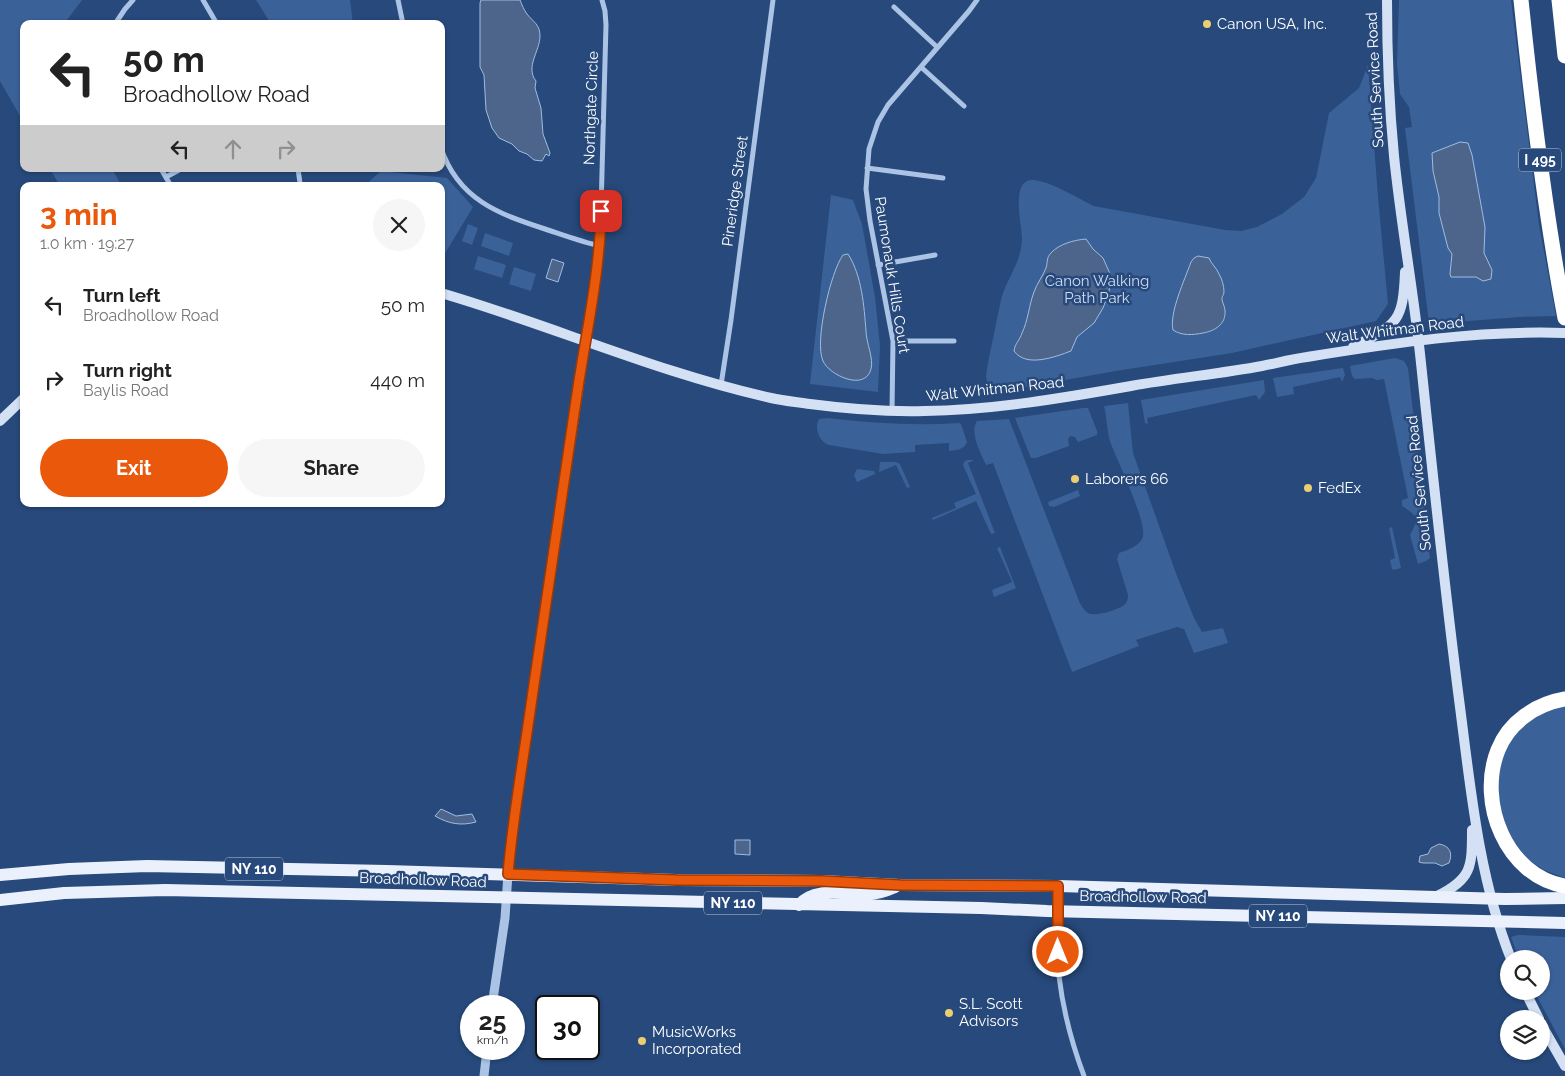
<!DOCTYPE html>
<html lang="en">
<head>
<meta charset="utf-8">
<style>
	body { margin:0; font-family:Raleway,sans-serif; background:#f6f6f6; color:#222; height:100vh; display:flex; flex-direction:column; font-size:19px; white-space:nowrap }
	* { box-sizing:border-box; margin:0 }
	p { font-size:16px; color:#767676 }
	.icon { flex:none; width:28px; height:28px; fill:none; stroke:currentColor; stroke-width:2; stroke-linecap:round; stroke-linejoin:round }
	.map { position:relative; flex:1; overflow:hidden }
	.sheet { position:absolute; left:20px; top:182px; width:425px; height:325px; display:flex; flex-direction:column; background:#fff; border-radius:10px; box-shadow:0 1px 4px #0004 }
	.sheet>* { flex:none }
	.guide { position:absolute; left:20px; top:20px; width:425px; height:152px; border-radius:10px; box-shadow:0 1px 4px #0004; background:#fff; color:#222; overflow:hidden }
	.tools { position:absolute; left:1500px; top:950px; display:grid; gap:10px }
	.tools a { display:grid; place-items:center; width:50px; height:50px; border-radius:50%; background:#fff; box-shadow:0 1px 4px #0004; font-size:25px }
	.speed { position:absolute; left:460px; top:995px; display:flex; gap:10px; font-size:25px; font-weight:700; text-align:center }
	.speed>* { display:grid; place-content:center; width:65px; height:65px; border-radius:50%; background:#fff; box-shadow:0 1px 4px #0004; line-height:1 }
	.speed small { font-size:12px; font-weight:400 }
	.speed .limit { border:2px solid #111; border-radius:8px; background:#fff; color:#111 }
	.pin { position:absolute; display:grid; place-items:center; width:42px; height:42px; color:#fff; margin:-21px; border-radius:10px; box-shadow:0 2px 8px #0006 }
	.me { position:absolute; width:55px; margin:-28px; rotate:0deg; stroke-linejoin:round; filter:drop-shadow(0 0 4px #0008) }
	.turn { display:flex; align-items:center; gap:18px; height:105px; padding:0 20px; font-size:22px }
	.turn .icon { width:65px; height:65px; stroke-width:2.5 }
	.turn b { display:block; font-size:35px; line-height:42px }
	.lanes { display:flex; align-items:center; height:48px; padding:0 20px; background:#0003; justify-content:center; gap:25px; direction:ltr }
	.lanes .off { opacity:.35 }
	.round { display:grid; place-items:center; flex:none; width:52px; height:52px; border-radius:26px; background:#f6f6f6 }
	.summary { display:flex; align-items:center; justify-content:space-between; height:85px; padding:0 20px }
	h1 { font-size:30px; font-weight:700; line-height:38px; color:#ea580c }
	.primary-button { display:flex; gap:10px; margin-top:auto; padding:10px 20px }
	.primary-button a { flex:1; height:58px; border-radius:30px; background:#ea580c; color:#fff; font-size:20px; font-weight:700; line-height:58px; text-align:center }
	.primary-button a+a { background:#f6f6f6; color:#222 }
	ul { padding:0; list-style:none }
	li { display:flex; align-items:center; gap:15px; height:75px; padding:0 20px }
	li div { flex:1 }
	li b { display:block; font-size:19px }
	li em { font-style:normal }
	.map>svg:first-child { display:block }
	.green { fill:#3a6299 }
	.water { fill:#4d658a; stroke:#9fbde4 }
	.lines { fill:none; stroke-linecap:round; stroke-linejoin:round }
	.minor { stroke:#abc3e4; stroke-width:5 }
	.tertiary { stroke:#abc3e4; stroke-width:9 }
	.secondary { stroke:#d4e1f4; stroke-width:10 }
	.primary { stroke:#ebf1fc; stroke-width:12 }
	.motorway { stroke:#fff; stroke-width:15 }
	.route-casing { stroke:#983908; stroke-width:12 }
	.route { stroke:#ea580c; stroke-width:9 }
	.poi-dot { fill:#eccd71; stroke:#27497b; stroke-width:2 }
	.labels { text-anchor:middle; stroke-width:5; stroke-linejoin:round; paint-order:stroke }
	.shield { fill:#27497b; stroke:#bec8d7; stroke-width:1 }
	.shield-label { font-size:14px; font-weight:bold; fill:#fff }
	.poi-label { font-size:15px; fill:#fff; stroke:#27497b; text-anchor:start }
	.street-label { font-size:15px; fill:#fff; stroke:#27497b }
	.park-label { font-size:15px; fill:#cdddf3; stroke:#27497b }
</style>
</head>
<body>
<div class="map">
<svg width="1565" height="1076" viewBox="0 0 1565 1076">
	<rect width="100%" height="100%" fill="#27497b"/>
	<!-- green -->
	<path class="green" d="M 0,0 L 82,0 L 64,24 L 24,24 L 24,123 L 0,81 Z
		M 256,0 L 350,0 L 353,24 L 271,24 Z
		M 1399,0 L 1511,0 L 1539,225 L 1556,316 L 1519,317 L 1431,324 L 1429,323 L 1405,128 L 1412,127 L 1409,107 L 1400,94 L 1397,64 Z
		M 1368,65 L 1378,197 L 1388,304 L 1376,321 L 1232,353 L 1116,371 L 1004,391 L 988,386 L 986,377 L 987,368 C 990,352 994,335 997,319 C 999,311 1000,301 1003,293 C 1010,274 1021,262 1022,239 C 1022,226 1012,188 1027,181 C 1041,175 1080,200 1094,206 L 1225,230 L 1241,231 L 1257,227 L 1282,214 L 1304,197 L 1316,178 L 1329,113 L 1359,88 Z
		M 50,169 L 112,169 L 122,186 L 60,186 Z
		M 381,171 L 447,178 L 473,207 L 441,260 L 441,186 L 364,186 Z
		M 831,195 L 853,200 L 862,224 L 875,297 L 880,346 L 878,392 L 810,384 Z
		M 468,224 L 478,228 L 472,245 L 462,241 Z
		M 485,233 L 513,243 L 509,256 L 481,246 Z
		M 478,256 L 506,265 L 502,278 L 474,269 Z
		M 514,267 L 536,274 L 531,291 L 509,284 Z
		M 1395,358 L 1404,361 L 1408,368 L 1430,558 L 1426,561 L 1418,564 L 1410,535 C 1419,519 1418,516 1402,506 L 1402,500 L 1408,498 L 1384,379 L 1377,380 L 1372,378 L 1355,379 L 1352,376 L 1350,366 Z
		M 1343,368 L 1345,375 L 1342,382 L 1340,377 L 1293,387 L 1294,394 L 1277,397 L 1273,378 Z
		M 1264,380 L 1265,392 L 1259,400 L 1256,395 L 1147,418 L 1148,424 L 1145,423 L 1141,400 Z
		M 1128,403 L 1133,453 L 1177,576 L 1194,618 L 1202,632 L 1223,628 L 1228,643 L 1194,653 L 1184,629 L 1177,627 L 1136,640 L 1139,646 L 1072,672 L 993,463 L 986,465 C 981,453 969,433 977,421 L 1009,419 L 1079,601 C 1081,605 1084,611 1088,613 C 1096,617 1116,610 1123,606 C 1127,603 1128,600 1128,595 L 1117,559 L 1119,553 C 1127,550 1141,546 1143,536 C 1146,520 1118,462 1111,444 C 1107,434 1107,417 1104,406 Z
		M 1083,408 L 1088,408 L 1097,431 L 1097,435 L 1078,442 L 1075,437 L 1070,436 L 1068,439 L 1069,446 L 1036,458 L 1031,458 L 1015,418 Z
		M 827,418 C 871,423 915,426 959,423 L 961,424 L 967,442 C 964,450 957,450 949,451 L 949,443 L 915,445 L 915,452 L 883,454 L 829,445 C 819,442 814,428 819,419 Z
		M 967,460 L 974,460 L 968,463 L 995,533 L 991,534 L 976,501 L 933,520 L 932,518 L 956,508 L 954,503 L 976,494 L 963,465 L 964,462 Z
		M 880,462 L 896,462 L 900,464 L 910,487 L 907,488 L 896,465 L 879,472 Z
		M 857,469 L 874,471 L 875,474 L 857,482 L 854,475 Z
		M 1078,490 L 1080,496 L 1054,507 L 1049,506 L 1048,502 Z
		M 1392,527 L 1401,568 L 1394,570 L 1392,569 L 1390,560 L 1395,558 L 1389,528 Z
		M 1000,547 L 1016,588 L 994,597 L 992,590 L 1012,582 L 997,548 Z
		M 1565,703 L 1565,878 L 1544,870 L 1523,857 L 1505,831 L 1497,797 L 1497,768 L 1509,739 L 1527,718 Z
		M 1518,935 L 1565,937 L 1565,1049 L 1534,991 L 1541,991 L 1541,959 L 1519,959 L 1511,937 Z"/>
	<!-- water -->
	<path class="water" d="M 481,0 L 520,0 C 522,5 524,10 527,14 C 533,22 540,24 540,36 C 540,51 525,67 536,81 L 535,88 L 541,108 L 543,134 L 550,153 L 549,156 L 546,154 L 542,161 L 534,160 L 527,154 L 519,151 L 512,144 L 499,138 L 492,128 L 486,110 L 484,75 L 480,67 L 480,3 Z
		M 1460,142 L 1468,143 L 1472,155 L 1485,227 L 1484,253 L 1492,270 L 1491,279 L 1483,281 L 1476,277 L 1451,277 L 1450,274 L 1452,254 L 1448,248 L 1439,213 L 1439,197 L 1433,171 L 1432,153 Z
		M 1086,239 L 1093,249 L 1103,258 L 1111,276 L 1109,292 L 1103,308 L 1094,323 L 1077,337 L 1071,351 C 1055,357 1026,368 1014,351 C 1015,343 1020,340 1022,333 C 1028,321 1029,305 1034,292 C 1037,283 1043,276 1046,268 C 1048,262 1046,258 1051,253 C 1059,244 1074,240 1086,239 Z
		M 848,254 C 862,276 864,306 866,331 C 866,342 874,359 871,369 C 865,392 829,375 823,361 C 814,342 831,271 843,255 Z
		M 1198,256 L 1209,258 C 1211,264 1217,268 1219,274 C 1222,279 1224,286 1224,292 C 1223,298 1222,294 1222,300 C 1223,304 1225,307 1225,311 C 1226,324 1215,331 1203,333 C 1193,335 1182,336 1173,330 C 1169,313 1185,279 1191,262 L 1194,258 Z
		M 552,259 L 564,263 L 558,282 L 546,278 Z
		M 441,809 L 456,816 L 472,814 L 476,822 C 461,826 449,824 435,816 Z
		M 735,840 L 750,840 L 750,855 L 735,854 Z
		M 1439,844 C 1450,846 1453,853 1449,863 L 1442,866 L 1435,863 L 1423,863 L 1419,862 L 1420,856 L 1428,854 L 1431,848 Z"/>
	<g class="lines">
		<!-- minor -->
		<path class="minor" d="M 203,0 L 217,24
			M 398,0 L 403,24
			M 894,7 L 937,47
			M 115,24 L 125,9 L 133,0
			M 921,67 L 964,106
			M 441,148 C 458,199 498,214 545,229 C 563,235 582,242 600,246
			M 867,168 L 943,178
			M 161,169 L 171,186
			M 298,169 L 300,183 L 298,186
			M 166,177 L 181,169
			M 878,265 L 935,255
			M 586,341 L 600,246 L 606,25 L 605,11 L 602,0
			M 893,341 L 954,341
			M 721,385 L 731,320 L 773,0
			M 892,411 L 893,341 L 870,221 L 866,189 L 869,149 L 878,122 L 888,105 L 969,11 L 977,0
			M 1058,887 C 1058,917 1057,947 1059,976 C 1063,1010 1072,1044 1084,1076"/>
		<!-- tertiary -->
		<path class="tertiary" d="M 492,1006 L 505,918 L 509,859 L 515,816 L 586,341
			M 484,1076 L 487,1049"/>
		<!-- secondary -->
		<path class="secondary" d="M 1387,0 C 1387,52 1389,104 1394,156 C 1401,225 1414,294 1421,363 C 1433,478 1445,592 1460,707 C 1471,792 1479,878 1511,959
			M 441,293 C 551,325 658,373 771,398 C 784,401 797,402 810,404 C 848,409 887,412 925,411 C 994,410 1063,398 1131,386 C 1175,378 1219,374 1262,366 C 1277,363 1292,359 1307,357 C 1393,343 1478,330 1565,333
			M 1353,347 C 1397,324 1403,323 1405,272
			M 0,421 L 24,398
			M 1437,896 C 1472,879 1472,867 1472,830
			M 1525,991 L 1539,1019
			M 1541,1024 L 1565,1066"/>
		<!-- primary -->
		<path class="primary" d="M 0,875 L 69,869 L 147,866 L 387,871 L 676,880 L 822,881 L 900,885 L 1058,886 L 1505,899 L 1565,898
			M 0,900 L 64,893 L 165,890 L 981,908 L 1047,911 L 1565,923
			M 799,905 C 815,886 846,895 868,894 C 878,894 886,891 895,887"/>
		<!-- motorway -->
		<path class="motorway" d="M 1521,0 C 1532,106 1545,213 1565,318
			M 1559,0 L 1565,56
			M 1565,699 C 1536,704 1509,722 1498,750 C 1477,802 1506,876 1565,886"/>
	</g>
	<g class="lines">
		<!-- route casing -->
		<g class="route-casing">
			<path id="route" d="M 601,211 C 600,273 586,333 577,394 C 562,496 547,597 532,698 C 524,756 513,815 508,874 L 676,880 L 822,881 L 900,885 L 1058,886 L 1058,952"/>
		</g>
		<!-- route -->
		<use href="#route" class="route"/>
	</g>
	<!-- markers -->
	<g class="poi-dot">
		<circle cx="1207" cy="24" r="5"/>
		<circle cx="1075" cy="479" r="5"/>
		<circle cx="1308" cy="488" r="5"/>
		<circle cx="949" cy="1013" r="5"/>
		<circle cx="642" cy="1041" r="5"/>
	</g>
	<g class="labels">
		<!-- shield labels -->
		<g class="shield">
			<rect x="1519" y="148.5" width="42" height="23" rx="4"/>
			<rect x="225" y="857.5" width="58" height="23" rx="4"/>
			<rect x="704" y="891.5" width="58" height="23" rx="4"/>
			<rect x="1249" y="904.5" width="58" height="23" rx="4"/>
		</g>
		<g class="shield-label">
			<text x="1540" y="165">I 495</text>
			<text x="254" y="874">NY 110</text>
			<text x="733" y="908">NY 110</text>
			<text x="1278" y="921">NY 110</text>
		</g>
		<!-- poi labels -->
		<g class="poi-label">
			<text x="1217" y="29">Canon USA, Inc.</text>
			<text x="1085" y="484">Laborers 66</text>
			<text x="1318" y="493">FedEx</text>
			<text x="959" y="1009">S.L. Scott<tspan x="959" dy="17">Advisors</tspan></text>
			<text x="652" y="1037">MusicWorks<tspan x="652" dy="17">Incorporated</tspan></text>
		</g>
		<!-- street labels -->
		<g class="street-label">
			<text transform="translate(1375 80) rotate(-93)" y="5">South Service Road</text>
			<text transform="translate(591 108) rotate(-88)" y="5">Northgate Circle</text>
			<text transform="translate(735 191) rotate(-82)" y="5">Pineridge Street</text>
			<text transform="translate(892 275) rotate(81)" y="5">Paumonauk Hills Court</text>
			<text transform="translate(1395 330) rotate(-7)" y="5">Walt Whitman Road</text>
			<text transform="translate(995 389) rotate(-6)" y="5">Walt Whitman Road</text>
			<text transform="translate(1419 483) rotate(-96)" y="5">South Service Road</text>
			<text transform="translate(423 880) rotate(2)" y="5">Broadhollow Road</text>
			<text transform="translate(1143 897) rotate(1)" y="5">Broadhollow Road</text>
		</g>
		<!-- park labels -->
		<g class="park-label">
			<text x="1097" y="286">Canon Walking<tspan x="1097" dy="17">Path Park</tspan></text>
		</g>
	</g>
</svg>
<div class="tools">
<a><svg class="icon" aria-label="search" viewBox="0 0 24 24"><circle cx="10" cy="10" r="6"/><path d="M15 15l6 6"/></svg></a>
<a><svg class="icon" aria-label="layers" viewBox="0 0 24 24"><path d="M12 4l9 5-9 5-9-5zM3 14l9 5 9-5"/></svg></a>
</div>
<div class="speed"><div>25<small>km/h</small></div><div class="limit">30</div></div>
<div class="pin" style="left:601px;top:211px;background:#d93025"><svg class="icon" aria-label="arrive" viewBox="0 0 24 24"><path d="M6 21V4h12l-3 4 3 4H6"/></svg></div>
<svg class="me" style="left:1058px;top:952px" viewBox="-20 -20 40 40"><circle r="17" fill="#ea580c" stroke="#fff" stroke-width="3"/><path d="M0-11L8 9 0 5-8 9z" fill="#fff"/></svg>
<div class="guide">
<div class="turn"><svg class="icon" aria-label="left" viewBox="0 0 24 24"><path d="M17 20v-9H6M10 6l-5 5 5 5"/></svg><div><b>50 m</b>Broadhollow Road</div></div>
<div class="lanes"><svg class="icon" aria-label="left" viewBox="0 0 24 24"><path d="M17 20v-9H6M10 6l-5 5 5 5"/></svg><svg class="icon off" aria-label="ahead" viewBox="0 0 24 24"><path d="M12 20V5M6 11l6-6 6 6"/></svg><svg class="icon off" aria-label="right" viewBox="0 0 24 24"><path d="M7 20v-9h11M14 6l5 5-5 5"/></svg></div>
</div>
<section class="sheet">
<div class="summary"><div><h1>3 min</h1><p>1.0 km · 19:27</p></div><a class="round"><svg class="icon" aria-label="close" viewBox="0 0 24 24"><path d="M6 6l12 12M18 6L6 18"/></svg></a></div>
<ul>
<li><svg class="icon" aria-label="left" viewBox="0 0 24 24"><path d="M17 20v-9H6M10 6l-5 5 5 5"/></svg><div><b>Turn left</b><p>Broadhollow Road</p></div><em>50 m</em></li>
<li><svg class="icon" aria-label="right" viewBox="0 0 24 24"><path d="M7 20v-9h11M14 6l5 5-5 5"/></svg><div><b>Turn right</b><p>Baylis Road</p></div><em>440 m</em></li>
</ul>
<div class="primary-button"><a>Exit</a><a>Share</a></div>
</section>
</div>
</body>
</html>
